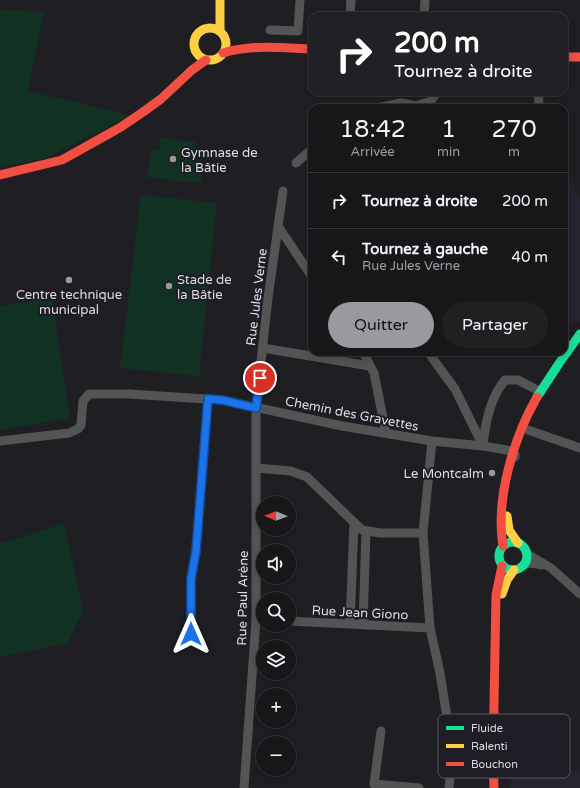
<!DOCTYPE html>
<html lang="fr">
<head>
<meta charset="utf-8">
<style>
	body { margin:0; font-family:"Varela Round",sans-serif; background:#202023; color:#f1f3f6; height:100vh; display:flex; flex-direction:column; font-size:15px; white-space:nowrap }
	* { box-sizing:border-box; margin:0 }
	p { font-size:13px; color:#9e9fa2 }
	.icon { flex:none; width:22px; height:22px; fill:none; stroke:currentColor; stroke-width:2; stroke-linecap:round; stroke-linejoin:round }
	.map { position:relative; flex:1; overflow:hidden }
	.drawer { position:absolute; left:308px; top:104px; width:260px; height:252px; display:flex; flex-direction:column; background:#17171a; border-radius:12px; box-shadow:0 2px 10px #0003,0 0 0 1px #363639 }
	.drawer>* { flex:none }
	.hud { position:absolute; left:308px; top:12px; width:260px; height:84px; border-radius:12px; box-shadow:0 2px 10px #0003,0 0 0 1px #363639; background:#202124; color:#fff; overflow:hidden }
	.needle { width:26px; rotate:271deg }
	.buttons { position:absolute; left:256px; top:496px; display:grid; gap:8px }
	.buttons a { display:grid; place-items:center; width:40px; height:40px; border-radius:50%; background:#17171a; box-shadow:0 2px 10px #0003,0 0 0 1px #363639; font-size:20px }
	.pin { position:absolute; display:grid; place-items:center; width:34px; height:34px; color:#fff; margin:-17px; border:2px solid #fff; border-radius:50%; box-shadow:0 1px 4px #0007 }
	.me { position:absolute; width:44px; margin:-22px; rotate:0deg; stroke-linejoin:round; filter:drop-shadow(0 0 3px #0008) }
	.turn { display:flex; align-items:center; gap:14px; height:84px; padding:0 20px; font-size:18px }
	.turn .icon { width:52px; height:52px; stroke-width:2.5 }
	.turn b { display:block; font-size:28px; line-height:34px }
	.eta { display:flex; justify-content:space-evenly; align-items:center; height:68px; text-align:center }
	.eta b { font-size:24px; font-weight:600; line-height:28px }
	.primary-button { display:flex; gap:8px; margin-top:auto; padding:8px 20px }
	.primary-button a { flex:1; height:46px; border-radius:24px; background:#9a9a9e; color:#111; font-size:16px; font-weight:600; line-height:46px; text-align:center }
	.primary-button a+a { background:#202023; color:#f1f3f6 }
	ul { padding:0; list-style:none }
	li { display:flex; align-items:center; gap:12px; height:56px; padding:0 20px; border-top:1px solid #363639 }
	li div { flex:1 }
	li b { display:block; font-size:15px }
	li em { font-style:normal }
	.map>svg:first-child { display:block }
	.built { fill:#25232f }
	.green { fill:#113123 }
	.lines { fill:none; stroke-linecap:round; stroke-linejoin:round }
	.street { stroke:#535554; stroke-width:9 }
	.fast { stroke:#16e098; stroke-width:9 }
	.slow { stroke:#ffcf43; stroke-width:9 }
	.jam { stroke:#f24e42; stroke-width:9 }
	.route-casing { stroke:#114b97; stroke-width:10 }
	.route { stroke:#1a73e8; stroke-width:7 }
	.poi-dot { fill:#9a9a9e; stroke:#1e1d25; stroke-width:1.5 }
	.labels { text-anchor:middle; stroke-width:4; stroke-linejoin:round; paint-order:stroke }
	.poi-label { font-size:13px; fill:#dcdce1; stroke:#1e1d25; text-anchor:start }
	.street-label { font-size:13px; fill:#dcdce1; stroke:#1e1d25 }
	.key { fill:#1e1d25; stroke:#57565d; stroke-width:1 }
	.key-label { font-size:11px; fill:#dcdce1 }
</style>
</head>
<body>
<div class="map">
<svg width="580" height="788" viewBox="0 0 580 788">
	<rect width="100%" height="100%" fill="#1f1f23"/>
	<!-- built -->
	<path class="built" d="M 567,175 L 575,187 L 580,199 L 580,321 L 570,325 L 564,331 L 564,176 Z
		M 512,766 L 580,771 L 580,788 L 510,788 Z"/>
	<!-- green -->
	<path class="green" d="M 0,10 L 44,12 L 28,91 L 131,116 L 46,158 L 0,168 Z
		M 160,138 L 196,142 L 194,154 L 197,155 L 197,163 L 203,164 L 201,182 L 194,181 L 194,183 L 147,177 L 151,149 L 159,150 Z
		M 141,195 L 217,203 L 199,376 L 120,368 Z
		M 52,298 L 70,418 L 0,430 L 0,306 Z
		M 64,523 L 83,610 L 68,643 L 0,657 L 0,544 Z"/>
	<g class="lines">
		<!-- street -->
		<path class="street" d="M 350,16 L 351,0
			M 424,16 L 425,0
			M 270,30 L 298,31 L 300,0
			M 538,92 L 539,104
			M 431,101 L 437,92
			M 378,108 L 401,103 L 416,106 L 431,101 L 428,108
			M 296,163 L 312,149
			M 278,226 L 312,277
			M 263,348 L 370,366
			M 363,352 L 374,373 L 386,433
			M 428,352 L 455,389 L 483,446 C 485,423 490,398 505,380 L 518,380 L 541,392
			M 528,430 L 580,448
			M 0,441 L 69,433 L 78,429 L 81,425 L 83,401 L 89,394 L 129,394 L 222,400 L 342,426 L 432,441 L 483,446 L 507,450 L 515,454 L 515,457
			M 432,441 L 423,533 L 430,628 L 440,673 L 446,711 L 454,739 L 449,788
			M 256,468 L 291,471 L 307,477 L 362,530 L 380,533 L 423,533
			M 526,553 L 551,568 L 580,594
			M 523,565 L 531,563 L 542,565
			M 289,621 L 430,628
			M 350,624 L 354,522
			M 363,625 L 366,531
			M 191,634 L 191,579 L 196,551 L 208,399
			M 381,731 L 374,784 L 419,788
			M 244,788 L 256,620 L 256,407 L 268,298 L 283,191"/>
		<!-- fast -->
		<path class="fast" d="M 537,397 L 560,362 L 580,334
			M499 556a14 14 0 1 1 28 0a14 14 0 1 1-28 0Z"/>
		<!-- slow -->
		<path class="slow" d="M 220,0 L 220,31
			M194 44a16 16 0 1 1 32 0a16 16 0 1 1-32 0Z
			M 507,516 L 509,530 L 518,543
			M 502,594 L 507,580 L 514,570"/>
		<!-- jam -->
		<path class="jam" d="M 223,53 C 252,44 282,48 312,49
			M 564,57 L 580,57
			M 0,175 L 62,160 L 121,127 L 143,112 L 161,99 L 192,70 L 206,60
			M 503,546 C 495,499 514,437 537,397
			M 494,788 L 493,757 L 496,595 L 502,566"/>
	</g>
	<g class="lines">
		<!-- route casing -->
		<g class="route-casing">
			<path id="route" d="M 191,634 L 191,579 L 196,551 L 208,399 L 222,400 L 256,408 L 260,378"/>
		</g>
		<!-- route -->
		<use href="#route" class="route"/>
	</g>
	<!-- markers -->
	<g class="poi-dot">
		<circle cx="173" cy="159" r="4"/>
		<circle cx="69" cy="280" r="4"/>
		<circle cx="169" cy="286" r="4"/>
		<circle cx="492" cy="473" r="4"/>
	</g>
	<g class="labels">
		<!-- poi labels -->
		<g class="poi-label">
			<text x="181" y="157">Gymnase de<tspan x="181" dy="15">la Bâtie</tspan></text>
			<text x="177" y="284">Stade de<tspan x="177" dy="15">la Bâtie</tspan></text>
			<text x="69" y="299" text-anchor="middle">Centre technique<tspan x="69" dy="15">municipal</tspan></text>
			<text x="484" y="478" text-anchor="end">Le Montcalm</text>
		</g>
		<!-- street labels -->
		<g class="street-label">
			<text transform="translate(256 297) rotate(-83)" y="5">Rue Jules Verne</text>
			<text transform="translate(352 413) rotate(11)" y="5">Chemin des Gravettes</text>
			<text transform="translate(242 598) rotate(-89)" y="5">Rue Paul Arène</text>
			<text transform="translate(360 612) rotate(3)" y="5">Rue Jean Giono</text>
		</g>
	</g>
	<!-- legend -->
	<rect x="438" y="714" width="132" height="64" rx="6" class="key"/>
	<rect x="446" y="726" width="18" height="4" fill="#16e098"/>
	<rect x="446" y="744" width="18" height="4" fill="#ffcf43"/>
	<rect x="446" y="762" width="18" height="4" fill="#f24e42"/>
	<g class="key-label">
		<text x="471" y="732">Fluide</text>
		<text x="471" y="750">Ralenti</text>
		<text x="471" y="768">Bouchon</text>
	</g>
</svg>
<div class="buttons">
<a><svg class="needle" viewBox="-14 -14 28 28"><path d="M0-13l5 13h-10z" fill="#e53935"/><path d="M0 13l5-13h-10z" fill="#9e9fa2"/></svg></a>
<a><svg class="icon" aria-label="sound" viewBox="0 0 24 24"><path d="M4 9h4l5-4v14l-5-4H4zM17 9q2 3 0 6"/></svg></a>
<a><svg class="icon" aria-label="search" viewBox="0 0 24 24"><circle cx="10" cy="10" r="6"/><path d="M15 15l6 6"/></svg></a>
<a><svg class="icon" aria-label="layers" viewBox="0 0 24 24"><path d="M12 4l9 5-9 5-9-5zM3 14l9 5 9-5"/></svg></a>
<a>+</a>
<a>−</a>
</div>
<div class="pin" style="left:260px;top:378px;background:#d93025"><svg class="icon" aria-label="arrive" viewBox="0 0 24 24"><path d="M6 21V4h12l-3 4 3 4H6"/></svg></div>
<svg class="me" style="left:191px;top:634px" viewBox="-20 -20 40 40"><path d="M0-17L14 15 0 8-14 15z" fill="#1a73e8" stroke="#fff" stroke-width="4"/></svg>
<div class="hud">
<div class="turn"><svg class="icon" aria-label="right" viewBox="0 0 24 24"><path d="M7 20v-9h11M14 6l5 5-5 5"/></svg><div><b>200 m</b>Tournez à droite</div></div>
</div>
<section class="drawer">
<div class="eta">
<div><b>18:42</b><p>Arrivée</p></div>
<div><b>1</b><p>min</p></div>
<div><b>270</b><p>m</p></div>
</div>
<ul>
<li><svg class="icon" aria-label="right" viewBox="0 0 24 24"><path d="M7 20v-9h11M14 6l5 5-5 5"/></svg><div><b>Tournez à droite</b></div><em>200 m</em></li>
<li><svg class="icon" aria-label="left" viewBox="0 0 24 24"><path d="M17 20v-9H6M10 6l-5 5 5 5"/></svg><div><b>Tournez à gauche</b><p>Rue Jules Verne</p></div><em>40 m</em></li>
</ul>
<div class="primary-button"><a>Quitter</a><a>Partager</a></div>
</section>
</div>
</body>
</html>
